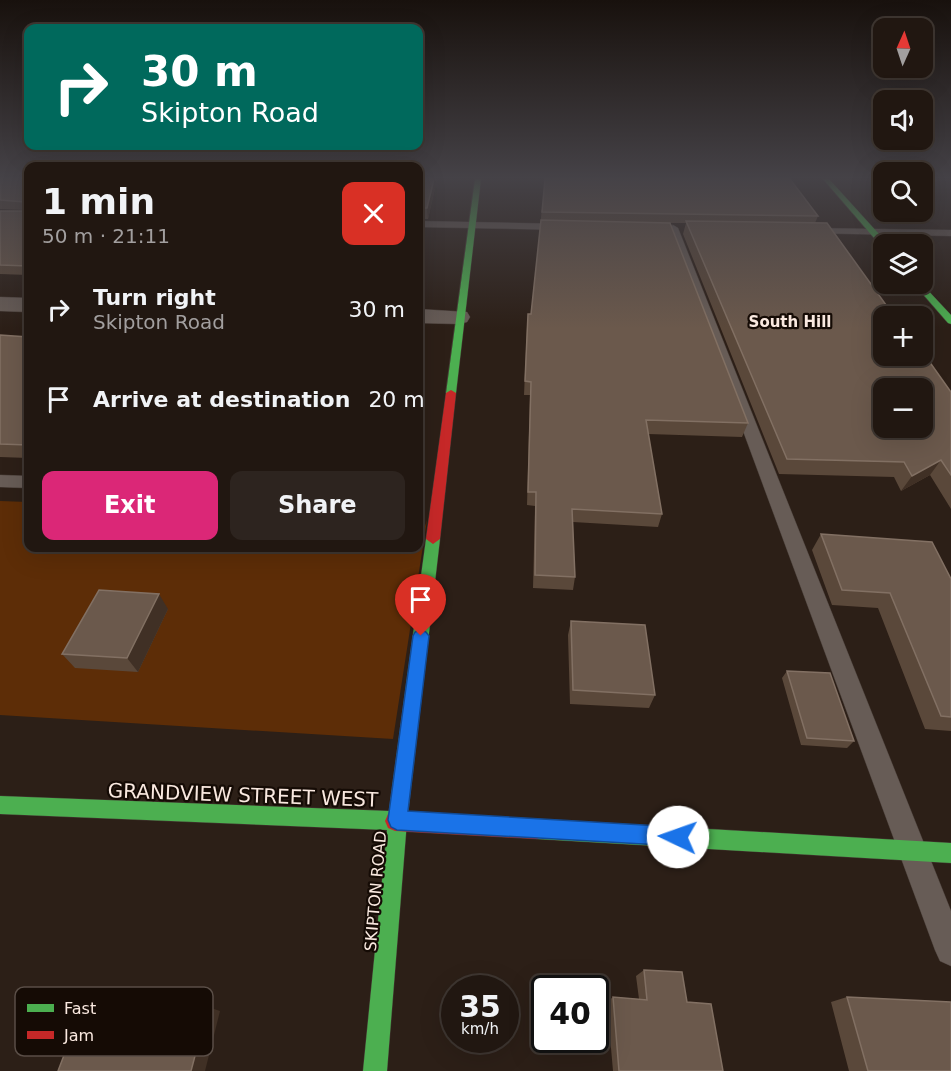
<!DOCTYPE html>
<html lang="en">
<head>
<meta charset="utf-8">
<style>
	body { margin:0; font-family:"DejaVu Sans",sans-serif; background:#2d241f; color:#f1f3f6; height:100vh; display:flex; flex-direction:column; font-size:22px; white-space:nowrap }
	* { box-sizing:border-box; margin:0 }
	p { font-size:20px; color:#a29f9f }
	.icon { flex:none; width:33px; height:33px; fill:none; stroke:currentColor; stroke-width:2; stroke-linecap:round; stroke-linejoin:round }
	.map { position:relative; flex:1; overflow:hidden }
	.drawer { position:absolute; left:24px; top:162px; width:399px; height:390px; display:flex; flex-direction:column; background:#211711; border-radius:12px; box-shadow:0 6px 24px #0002,0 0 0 2px #3e3631 }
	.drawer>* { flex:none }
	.top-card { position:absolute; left:24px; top:24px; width:399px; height:126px; border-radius:12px; box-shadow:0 6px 24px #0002,0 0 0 2px #3e3631; background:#00695c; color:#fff; overflow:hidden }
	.needle { width:39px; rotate:3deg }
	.fabs { position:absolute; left:873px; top:18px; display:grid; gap:12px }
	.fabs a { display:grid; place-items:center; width:60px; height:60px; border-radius:12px; background:#211711; box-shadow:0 6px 24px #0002,0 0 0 2px #3e3631; font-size:30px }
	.speed { position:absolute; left:441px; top:975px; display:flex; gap:12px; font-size:30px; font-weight:700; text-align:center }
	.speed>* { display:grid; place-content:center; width:78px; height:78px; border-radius:50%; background:#211711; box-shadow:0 6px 24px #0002,0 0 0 2px #3e3631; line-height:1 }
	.speed small { font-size:15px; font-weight:400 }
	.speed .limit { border:3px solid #111; border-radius:9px; background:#fff; color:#111 }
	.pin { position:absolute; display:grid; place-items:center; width:51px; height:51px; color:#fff; margin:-62px -26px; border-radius:50% 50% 50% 0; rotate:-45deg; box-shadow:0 0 6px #0007 }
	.pin .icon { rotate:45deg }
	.me { position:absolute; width:66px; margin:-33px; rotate:273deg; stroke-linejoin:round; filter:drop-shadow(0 0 4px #0008) }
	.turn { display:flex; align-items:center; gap:21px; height:126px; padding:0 18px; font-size:27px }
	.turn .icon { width:78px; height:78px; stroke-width:2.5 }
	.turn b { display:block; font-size:42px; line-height:51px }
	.round { display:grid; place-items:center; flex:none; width:63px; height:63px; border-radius:12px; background:#2d241f }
	.headline { display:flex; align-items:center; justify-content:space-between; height:102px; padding:0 18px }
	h1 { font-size:36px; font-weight:700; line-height:45px }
	.primary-button { display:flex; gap:12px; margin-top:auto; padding:12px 18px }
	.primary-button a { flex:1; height:69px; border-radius:12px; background:#db2777; color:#fff; font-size:24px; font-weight:700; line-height:69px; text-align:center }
	.primary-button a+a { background:#2d241f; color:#f1f3f6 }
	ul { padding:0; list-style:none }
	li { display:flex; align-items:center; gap:18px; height:90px; padding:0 18px }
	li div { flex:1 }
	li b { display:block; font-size:22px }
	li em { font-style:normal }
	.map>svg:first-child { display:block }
	.green { fill:#5d2d07 }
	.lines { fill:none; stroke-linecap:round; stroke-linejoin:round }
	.lane-casing { stroke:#463b35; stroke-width:1 }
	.street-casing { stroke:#463b35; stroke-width:1 }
	.fast-casing { stroke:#463b35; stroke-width:1 }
	.jam-casing { stroke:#463b35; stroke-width:1 }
	.lane { fill:#675c56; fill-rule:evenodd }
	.street { fill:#675c56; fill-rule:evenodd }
	.fast { fill:#4caf50; fill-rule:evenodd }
	.jam { fill:#c62828; fill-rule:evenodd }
	.wall { fill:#5a483a }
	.shaded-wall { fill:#403025 }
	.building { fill:#6b594c; stroke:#827063; stroke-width:1.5; fill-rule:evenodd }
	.route { fill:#1a73e8; stroke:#114b97; stroke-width:1.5 }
	.labels { text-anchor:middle; stroke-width:4.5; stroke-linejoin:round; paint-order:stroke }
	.far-neighbourhood-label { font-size:15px; font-weight:bold; fill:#fae9e0; stroke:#150b05 }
	.street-label { font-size:16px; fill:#fae9e0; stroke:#150b05 }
	.near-street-label { font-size:20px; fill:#fae9e0; stroke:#150b05 }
	.key { fill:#150b05; stroke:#5a4e47; stroke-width:1.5 }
	.key-label { font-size:16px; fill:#fae9e0 }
</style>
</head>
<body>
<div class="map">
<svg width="951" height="1071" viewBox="0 0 951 1071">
	<rect width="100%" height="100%" fill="#2c1f17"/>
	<!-- green -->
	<path class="green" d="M 0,501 L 28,502 L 28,548 L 418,548 L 427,520 L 393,739 L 0,715 Z"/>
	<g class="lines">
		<!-- lane casing -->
		<g class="lane-casing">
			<path id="lane" d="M 418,221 L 566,224 L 571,227 L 566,230 L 418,227 Z
				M 673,225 L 678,228 L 951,911 L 951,966 L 940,961 L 935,950 L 668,228 Z
				M 808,228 L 951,230 L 951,236 L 804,233 L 804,229 Z
				M 0,475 L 28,476 L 28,488 L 0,487 Z"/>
		</g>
		<!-- street casing -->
		<g class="street-casing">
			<path id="street" d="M 0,297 L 28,298 L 28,312 L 0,311 Z
				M 418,309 L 467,312 L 470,317 L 467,322 L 459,324 L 418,323 Z"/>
		</g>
		<!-- fast casing -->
		<g class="fast-casing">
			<path id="fast" d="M 475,179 L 481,179 L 456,393 L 451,396 L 446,393 Z
				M 823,179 L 829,179 L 888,244 L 881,246 Z
				M 914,284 L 922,284 L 951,315 L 951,324 L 948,323 Z
				M 433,534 L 440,539 L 407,821 L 387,1071 L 363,1071 L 387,830 L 0,814 L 0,796 L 389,811 L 426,539 Z
				M 537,819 L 951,843 L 951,863 L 537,839 L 530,836 L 527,829 L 530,822 Z"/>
		</g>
		<!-- jam casing -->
		<g class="jam-casing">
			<path id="jam" d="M 451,390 L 456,393 L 440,539 L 433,544 L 426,539 L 446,393 Z
				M 395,811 L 537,819 L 544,822 L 547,829 L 544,836 L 537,839 L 395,831 L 388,828 L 385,821 L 388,814 Z"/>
		</g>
		<!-- lane -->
		<use href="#lane" class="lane"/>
		<!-- street -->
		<use href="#street" class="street"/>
		<!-- fast -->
		<use href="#fast" class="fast"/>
		<!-- jam -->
		<use href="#jam" class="jam"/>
	</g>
	<!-- wall -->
	<path class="wall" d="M 0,179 L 28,179 L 28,275 L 0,274 L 0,211 L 23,211 L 25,210 L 0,209 Z
		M 418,179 L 437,179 L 428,219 L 424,219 L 424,229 L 418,247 Z
		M 545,179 L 818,216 L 815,223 L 884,316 L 951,392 L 951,509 L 930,475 L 901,491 L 894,477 L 779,474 L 683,234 L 686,223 L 670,223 L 748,423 L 742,437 L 648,434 L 662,514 L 658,527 L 573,522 L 575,577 L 573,590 L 533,588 L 535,506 L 527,505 L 530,395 L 524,395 L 527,326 L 531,314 Z
		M 0,335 L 28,337 L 28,458 L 0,457 Z
		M 821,534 L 951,579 L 951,731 L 925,729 L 878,608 L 832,605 L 812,550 Z
		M 168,609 L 138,672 L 75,668 L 62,654 Z
		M 571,621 L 655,695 L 649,708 L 570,704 L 568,635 Z
		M 787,671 L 854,741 L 847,748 L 801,745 L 782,678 Z
		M 644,970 L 687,1002 L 723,1071 L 613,1071 L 607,1002 L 613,997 L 639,999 L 636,976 Z
		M 847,997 L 951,1071 L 849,1071 L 831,1002 Z"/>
	<!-- shaded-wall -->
	<path class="shaded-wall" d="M 434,179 L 437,179 L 428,219 L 427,208 Z
		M 424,218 L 424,229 L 418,247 L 418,233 Z
		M 941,460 L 930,475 L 901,491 L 912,476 Z
		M 159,594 L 168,609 L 138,672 L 127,658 Z
		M 208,1007 L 220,1011 L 205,1071 L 191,1071 Z"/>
	<!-- building -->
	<path class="building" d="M 0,179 L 28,179 L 28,266 L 0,265 L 0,211 L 23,211 L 26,209 L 25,202 L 0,200 Z
		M 418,179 L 434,179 L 427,208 L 418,208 Z
		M 545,179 L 790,179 L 818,216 L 542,212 Z
		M 418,218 L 424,218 L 418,233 Z
		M 541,220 L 670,223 L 748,423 L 646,420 L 662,514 L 572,509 L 575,577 L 535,575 L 536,492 L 528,492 L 531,382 L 525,381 L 528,314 L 531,314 Z
		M 686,221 L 827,223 L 894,316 L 884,316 L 884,356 L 922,356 L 927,361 L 929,361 L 951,392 L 951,475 L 941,460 L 912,476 L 904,462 L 787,459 ZM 884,388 L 922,388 L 922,428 L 884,428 Z
		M 0,335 L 28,337 L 28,339 L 26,341 L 28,341 L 28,445 L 0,444 Z
		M 821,534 L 932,542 L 951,579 L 951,717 L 941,716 L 890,593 L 842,590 Z
		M 99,590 L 159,594 L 127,658 L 62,654 Z
		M 571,621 L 645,625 L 655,695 L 573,690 Z
		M 787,671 L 830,673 L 854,741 L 807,738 Z
		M 644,970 L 682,972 L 687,1002 L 711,1004 L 723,1071 L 619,1071 L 613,997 L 647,1000 Z
		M 847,997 L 951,1002 L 951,1071 L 868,1071 Z
		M 111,1002 L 208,1007 L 191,1071 L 58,1071 L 66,1050 L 94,1052 Z"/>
	<!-- sky -->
	<linearGradient id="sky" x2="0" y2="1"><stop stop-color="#18110d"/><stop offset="0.54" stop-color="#454247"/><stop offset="1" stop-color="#454247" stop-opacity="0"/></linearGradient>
	<rect width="951" height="329" fill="url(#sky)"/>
	<!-- route -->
	<path class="route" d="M 421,630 L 426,632 L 429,636 L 408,811 L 678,827 L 685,830 L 688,837 L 685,844 L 678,846 L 397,830 L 391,827 L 388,820 L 413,636 L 415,632 Z"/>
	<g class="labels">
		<!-- far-neighbourhood labels -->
		<g class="far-neighbourhood-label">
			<text x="790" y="327">South Hill</text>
		</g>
		<!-- street labels -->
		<g class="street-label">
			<text transform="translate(375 891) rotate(-85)" y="6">SKIPTON ROAD</text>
		</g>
		<!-- near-street labels -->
		<g class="near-street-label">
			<text transform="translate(243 795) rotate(2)" y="7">GRANDVIEW STREET WEST</text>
		</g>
	</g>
	<!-- legend -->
	<rect x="15" y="987" width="198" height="69" rx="9" class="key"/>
	<rect x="27" y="1004" width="27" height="8" fill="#4caf50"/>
	<rect x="27" y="1031" width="27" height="8" fill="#c62828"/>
	<g class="key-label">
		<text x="64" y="1014">Fast</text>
		<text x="64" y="1041">Jam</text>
	</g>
</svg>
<div class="fabs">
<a><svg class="needle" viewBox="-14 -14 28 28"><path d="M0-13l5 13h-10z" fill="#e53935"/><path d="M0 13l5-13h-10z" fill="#a29f9f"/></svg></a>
<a><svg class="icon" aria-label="sound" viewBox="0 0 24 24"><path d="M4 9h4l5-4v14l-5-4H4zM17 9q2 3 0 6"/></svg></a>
<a><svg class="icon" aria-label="search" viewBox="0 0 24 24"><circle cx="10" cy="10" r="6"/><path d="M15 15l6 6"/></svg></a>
<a><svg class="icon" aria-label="layers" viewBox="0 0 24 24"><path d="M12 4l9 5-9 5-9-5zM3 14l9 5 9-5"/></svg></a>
<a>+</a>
<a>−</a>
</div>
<div class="speed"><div>35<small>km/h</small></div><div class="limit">40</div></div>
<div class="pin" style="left:421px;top:636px;background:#d93025"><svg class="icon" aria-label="arrive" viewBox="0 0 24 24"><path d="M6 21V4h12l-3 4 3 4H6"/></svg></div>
<svg class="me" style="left:678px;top:837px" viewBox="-20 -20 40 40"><circle r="19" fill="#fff"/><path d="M0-13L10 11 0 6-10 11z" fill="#1a73e8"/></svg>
<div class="top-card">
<div class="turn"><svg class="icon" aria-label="right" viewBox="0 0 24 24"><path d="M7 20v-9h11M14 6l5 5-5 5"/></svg><div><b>30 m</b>Skipton Road</div></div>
</div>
<section class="drawer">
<div class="headline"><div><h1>1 min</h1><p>50 m · 21:11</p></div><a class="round" style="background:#d93025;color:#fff"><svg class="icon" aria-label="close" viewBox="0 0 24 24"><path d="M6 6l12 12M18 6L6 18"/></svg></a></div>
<ul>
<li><svg class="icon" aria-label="right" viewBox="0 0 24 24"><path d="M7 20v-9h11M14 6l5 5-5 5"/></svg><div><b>Turn right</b><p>Skipton Road</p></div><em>30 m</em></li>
<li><svg class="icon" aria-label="arrive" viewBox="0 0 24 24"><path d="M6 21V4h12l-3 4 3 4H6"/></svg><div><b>Arrive at destination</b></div><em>20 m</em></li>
</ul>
<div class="primary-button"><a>Exit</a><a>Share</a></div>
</section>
</div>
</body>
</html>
